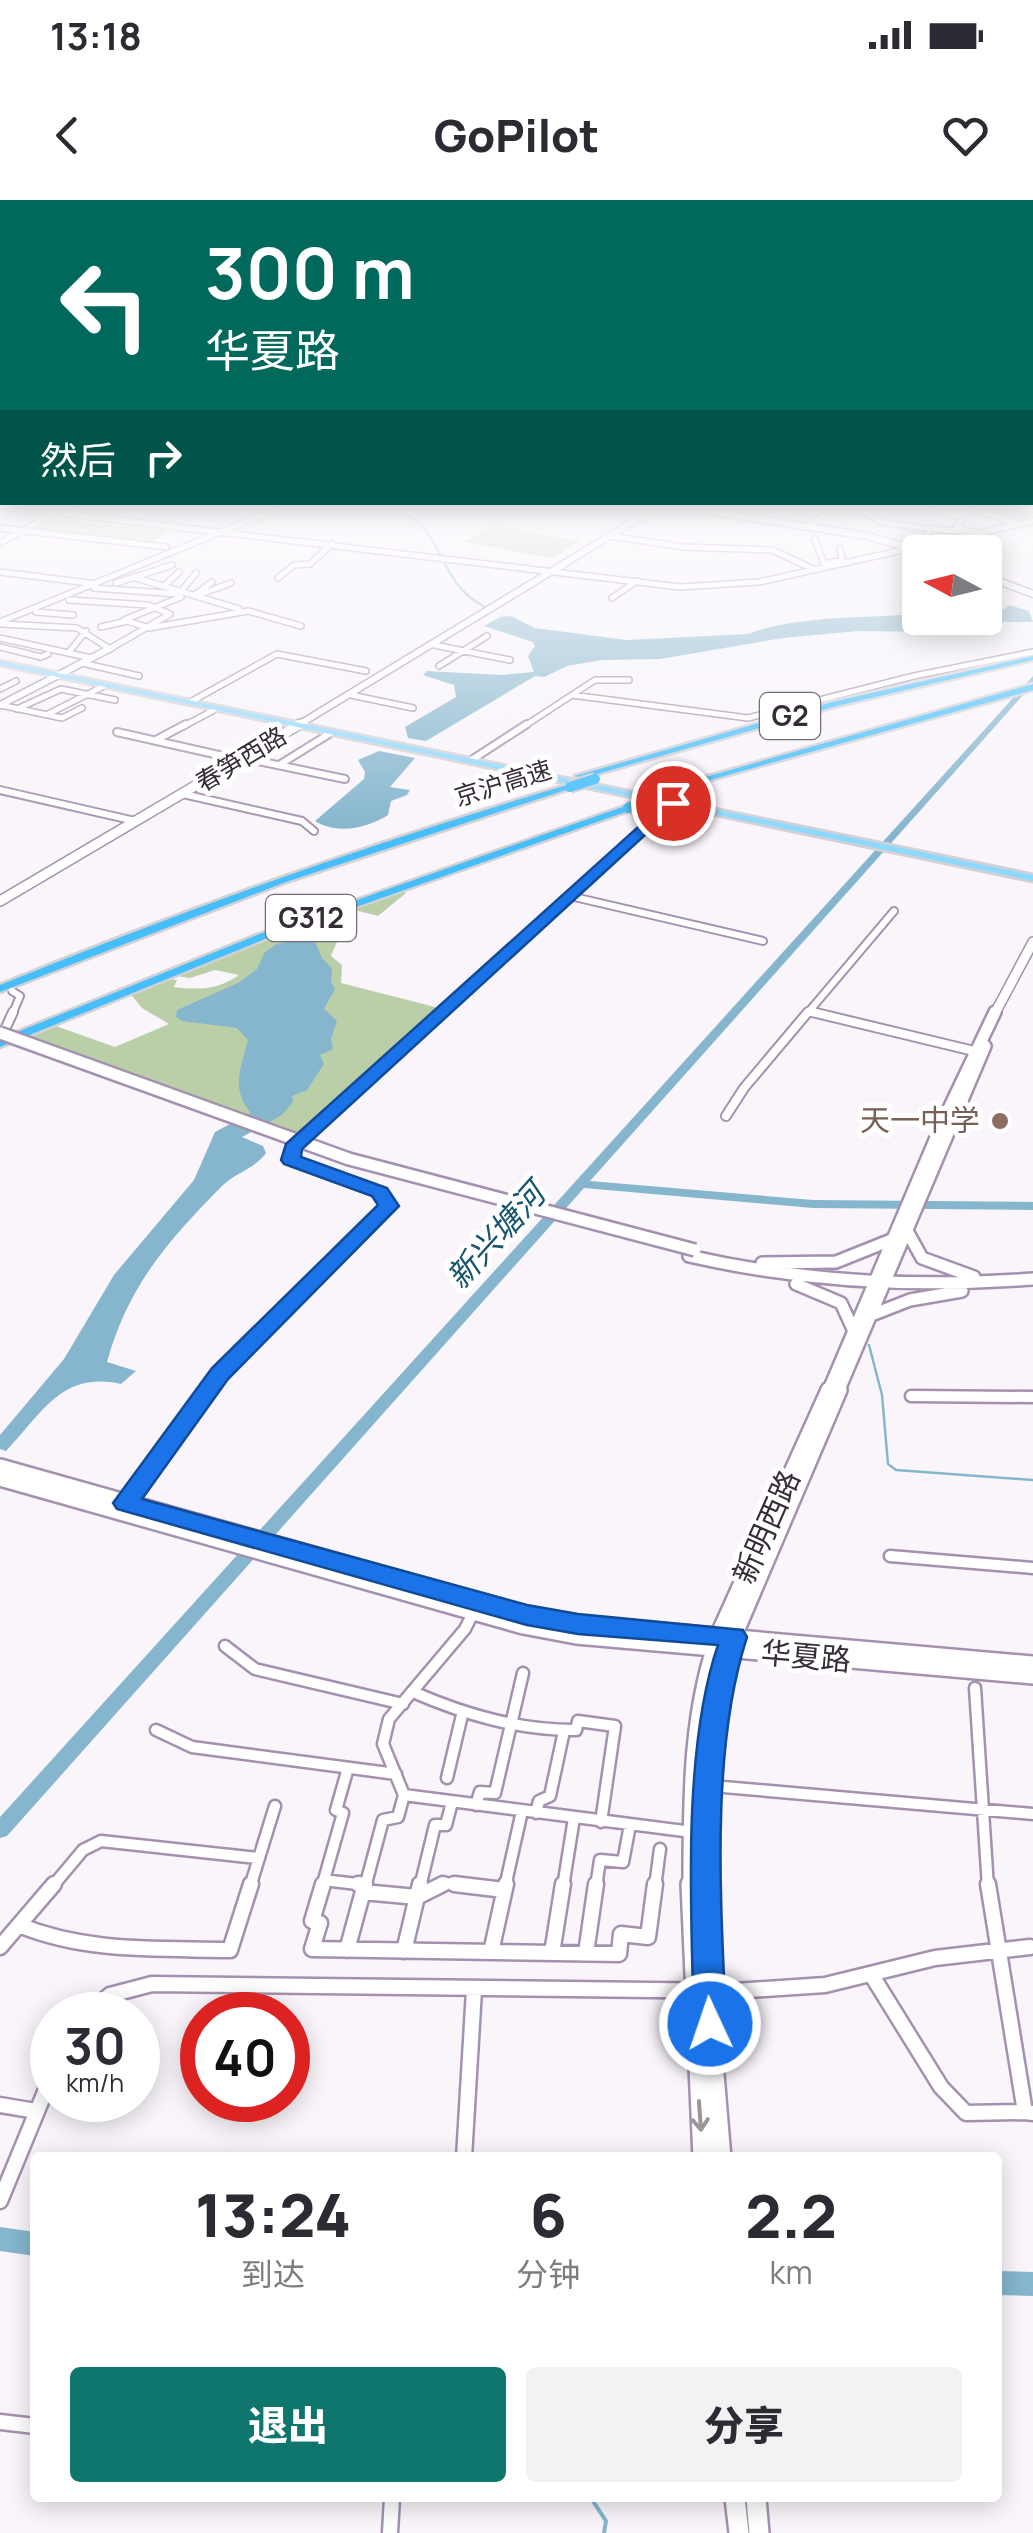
<!DOCTYPE html>
<html lang="zh">
<head>
<meta charset="utf-8">
<style>
	body { margin:0; font-family:Manrope,"Noto Sans SC",sans-serif; background:#f2f2f3; color:#2b2b33; height:100vh; display:flex; flex-direction:column; font-size:38px; white-space:nowrap }
	* { box-sizing:border-box; margin:0 }
	p { font-size:32px; color:#7c7c81 }
	.icon { flex:none; width:55px; height:55px; fill:none; stroke:currentColor; stroke-width:2; stroke-linecap:round; stroke-linejoin:round }
	.map { position:relative; flex:1; overflow:hidden }
	.details { position:absolute; left:30px; top:1952px; width:972px; height:350px; display:flex; flex-direction:column; background:#fff; border-radius:10px; box-shadow:0 5px 25px #0003 }
	.details>* { flex:none }
	.hud { position:absolute; left:0px; top:0px; width:1035px; height:305px; box-shadow:0 5px 25px #0003; background:#00695c; color:#fff; overflow:hidden }
	.needle { width:65px; rotate:277deg }
	.tools { position:absolute; left:902px; top:335px; display:grid; gap:20px }
	.tools a { display:grid; place-items:center; width:100px; height:100px; border-radius:10px; background:#fff; box-shadow:0 5px 25px #0003; font-size:50px }
	.speed { position:absolute; left:30px; top:1792px; display:flex; gap:20px; font-size:50px; font-weight:700; text-align:center }
	.speed>* { display:grid; place-content:center; width:130px; height:130px; border-radius:50%; background:#fff; box-shadow:0 5px 25px #0003; line-height:1 }
	.speed small { font-size:25px; font-weight:400 }
	.speed .limit { border:15px solid #d22; background:#fff; color:#111 }
	.pin { position:absolute; display:grid; place-items:center; width:85px; height:85px; color:#fff; margin:-42px; border:5px solid #fff; border-radius:50%; box-shadow:0 2px 10px #0007 }
	.me { position:absolute; width:110px; margin:-55px; rotate:357deg; stroke-linejoin:round; filter:drop-shadow(0 0 8px #0008) }
	.turn { display:flex; align-items:center; gap:35px; height:210px; padding:0 40px; font-size:45px }
	.turn .icon { width:130px; height:130px; stroke-width:2.5 }
	.turn b { display:block; font-size:70px; line-height:85px }
	.then { display:flex; align-items:center; height:95px; padding:0 40px; background:#0003; gap:20px; font-size:38px }
	.eta { display:flex; justify-content:space-evenly; align-items:center; height:170px; text-align:center }
	.eta b { font-size:60px; font-weight:800; line-height:70px }
	.button { display:flex; gap:20px; margin-top:auto; padding:20px 40px }
	.button a { flex:1; height:115px; border-radius:10px; background:#0f766e; color:#fff; font-size:40px; font-weight:800; line-height:115px; text-align:center }
	.button a+a { background:#f2f2f3; color:#2b2b33 }
	.status { display:flex; justify-content:space-between; align-items:center; height:70px; padding:0 50px; background:#fff; direction:ltr }
	.status svg { height:28px; fill:currentColor }
	header { display:flex; justify-content:space-between; align-items:center; height:130px; padding:0 40px; background:#fff; font-size:45px; font-weight:800 }
	.map>svg:first-child { display:block }
	.green { fill:#bacfa8 }
	.water { fill:#85b6cd }
	.lines { fill:none; stroke-linecap:round; stroke-linejoin:round }
	.stream-far1 { stroke:#85b6cd; stroke-width:2.5 }
	.stream { stroke:#85b6cd; stroke-width:4 }
	.river { fill:#85b6cd; fill-rule:evenodd }
	.street-far4-casing { stroke:#a591af; stroke-width:8 }
	.street-far3-casing { stroke:#a591af; stroke-width:10 }
	.street-far2-casing { stroke:#a591af; stroke-width:12 }
	.street-far1-casing { stroke:#a591af; stroke-width:15 }
	.street-casing { stroke:#a591af; stroke-width:19 }
	.secondary-far4-casing { stroke:#a591af; stroke-width:9 }
	.secondary-far3-casing { stroke:#a591af; stroke-width:12 }
	.secondary-far2-casing { stroke:#a591af; stroke-width:16 }
	.secondary-far1-casing { stroke:#a591af; stroke-width:20 }
	.secondary-casing { stroke:#a591af; stroke-width:24 }
	.primary-casing { stroke:#d3d1d3; stroke-width:5 }
	.highway-casing { stroke:#d3d1d3; stroke-width:5 }
	.street-far4 { stroke:#fff; stroke-width:5 }
	.street-far3 { stroke:#fff; stroke-width:6 }
	.street-far2 { stroke:#fff; stroke-width:8 }
	.street-far1 { stroke:#fff; stroke-width:10 }
	.street { stroke:#fff; stroke-width:14 }
	.secondary-far4 { stroke:#fff; stroke-width:6 }
	.secondary-far3 { stroke:#fff; stroke-width:9 }
	.secondary-far2 { stroke:#fff; stroke-width:11 }
	.secondary-far1 { stroke:#fff; stroke-width:15 }
	.secondary { stroke:#fff; stroke-width:19 }
	.primary { fill:#8fd8fd; fill-rule:evenodd }
	.highway { fill:#45befb; fill-rule:evenodd }
	.secondary-bridge-casing { stroke:#a591af; stroke-width:16; stroke-linecap:butt }
	.highway-bridge-casing { stroke:#d3d1d3; stroke-width:14; stroke-linecap:butt }
	.secondary-bridge { stroke:#fff; stroke-width:11 }
	.highway-bridge { stroke:#45befb; stroke-width:10 }
	.oneway { stroke:#9a969c }
	.route { fill:#1a73e8; stroke:#114b97; stroke-width:2.5 }
	.education-dot { fill:#8d6e63; stroke:#fff; stroke-width:4 }
	.labels { text-anchor:middle; stroke-width:10; stroke-linejoin:round; paint-order:stroke }
	.far-street-label { font-size:25px; fill:#362d39; stroke:#fff }
	.shield { fill:#fff; stroke:#726c74; stroke-width:2.5 }
	.shield-label { font-size:28px; font-weight:bold; fill:#362d39 }
	.education-label { font-size:30px; fill:#785e54; stroke:#fff; text-anchor:end }
	.street-label { font-size:30px; fill:#362d39; stroke:#fff }
	.water-label { font-size:32px; font-style:italic; fill:#15556d; stroke:#fff }
</style>
</head>
<body>
<div class="status"><b>13:18</b><svg viewBox="0 0 49 12"><path d="M0 12V9h3v3zM5 12V6h3v6zM10 12V3h3v9zM15 12V0h3v12zM26 1h20v11H26zM47 4h2v5h-2z"/></svg></div>
<header><svg class="icon" aria-label="back" viewBox="0 0 24 24"><path d="M15 5l-7 7 7 7"/></svg>GoPilot<svg class="icon" aria-label="heart" viewBox="0 0 24 24"><path d="M12 20l-8-8c-3-5 5-10 8-4 3-6 11-1 8 4z"/></svg></header>
<div class="map">
<svg width="1033" height="2333" viewBox="0 0 1033 2333">
	<rect width="100%" height="100%" fill="#f9f5fb"/>
	<!-- green -->
	<path class="green" d="M 54,319 L 168,331 L 150,343 L 35,330 Z
		M 493,326 L 581,341 L 553,358 L 464,342 Z
		M 397,689 L 406,693 L 378,716 L 351,709 L 331,756 L 342,765 L 341,783 L 439,808 L 299,934 L 22,835 L 53,825 L 115,847 L 169,824 L 142,808 L 129,792 L 163,778 L 177,780 L 174,787 C 199,790 218,790 239,775 L 215,770 L 190,778 L 171,775 Z"/>
	<!-- water -->
	<path class="water" d="M 1010,405 L 1029,411 L 1033,422 L 999,422 L 930,432 L 858,431 L 783,438 L 660,459 L 602,460 L 567,466 L 544,477 L 535,476 L 426,541 L 408,538 L 405,527 L 456,497 L 454,485 L 423,475 L 427,471 L 501,475 L 534,472 L 528,456 L 535,446 L 533,442 L 484,426 L 500,417 L 511,416 L 535,428 L 626,440 L 748,434 C 792,417 852,418 900,415 C 937,414 980,428 1010,405 Z
		M 379,551 L 415,558 L 390,587 L 410,590 L 407,595 L 391,601 L 388,615 C 368,628 337,635 315,621 L 364,579 L 365,572 L 358,560 Z
		M 313,737 L 322,758 L 332,768 L 331,782 L 335,789 L 324,809 L 337,821 L 331,839 L 333,849 L 320,855 L 324,864 L 307,890 L 292,896 L 293,902 L 282,915 L 242,937 L 263,946 L 266,953 C 256,968 235,973 222,986 C 167,1042 128,1086 107,1162 L 136,1171 L 121,1184 C 62,1171 43,1212 6,1251 L 0,1249 L 0,1235 L 64,1159 L 114,1075 L 194,980 L 215,932 L 251,913 C 230,888 241,868 248,840 L 237,828 L 182,821 L 176,817 L 177,810 L 238,783 L 257,769 L 265,752 L 277,744 Z"/>
	<g class="lines">
		<!-- stream-far1 -->
		<path class="stream-far1" d="M 382,306 C 450,319 429,378 485,407
			M 869,1145 L 882,1195 L 888,1264 L 896,1270 L 1033,1280"/>
		<!-- stream -->
		<path class="stream" d="M 591,2298 L 606,2321 L 604,2333"/>
		<!-- river -->
		<path class="river" d="M 1033,476 L 1033,484 L 590,981 L 813,1000 L 1033,1002 L 1033,1010 L 813,1008 L 584,988 L 7,1636 L 0,1638 L 0,1617 Z
			M 0,2027 L 35,2032 L 35,2056 L 0,2051 Z
			M 998,2071 L 1033,2072 L 1033,2096 L 998,2095 Z"/>
		<!-- street-far4 casing -->
		<g class="street-far4-casing">
			<path id="street-far4" d="M 0,306 L 680,387 L 759,382 L 1033,321
				M 856,306 L 880,322 L 931,329 L 924,339
				M 922,306 L 957,316 L 961,320 L 957,327 L 978,334
				M 964,306 L 1019,324
				M 808,326 L 838,306
				M 0,328 L 166,347
				M 931,329 L 960,331
				M 611,336 L 683,347 L 772,350 L 813,369
				M 815,339 L 824,364 L 842,360 L 840,349
				M 0,343 L 54,313
				M 0,372 L 97,384
				M 136,378 L 239,409
				M 278,378 L 294,365 L 310,364 L 332,344
				M 116,383 L 172,365
				M 164,386 L 179,372
				M 94,388 L 178,394
				M 181,391 L 196,373
				M 196,394 L 212,382
				M 201,394 L 231,383
				M 612,398 L 637,381
				M 69,400 L 148,405 L 170,414 L 111,448
				M 36,412 L 73,415
				M 124,420 L 149,428 L 248,411 L 301,426
				M 124,420 L 181,397
				M 0,422 L 285,306
				M 1,424 L 77,428 L 110,449
				M 101,427 L 127,421
				M 0,438 L 91,458
				M 434,445 L 510,460
				M 0,447 L 41,457 L 48,454
				M 69,452 L 86,431
				M 82,463 L 139,476
				M 439,466 L 487,436
				M 0,489 L 16,481
				M 351,495 L 413,508
				M 572,495 L 748,518 L 914,476 L 1033,452
				M 192,501 L 277,454 L 366,471
				M 0,505 L 62,518 L 82,508
				M 17,509 L 61,489 L 115,500
				M 48,514 L 104,486
				M 182,527 L 214,510
				M 523,527 L 595,480 L 629,480"/>
		</g>
		<!-- street-far3 casing -->
		<g class="street-far3-casing">
			<path id="street-far3" d="M 117,532 L 232,558
				M 156,540 L 186,524
				M 244,558 L 345,579
				M 473,559 L 527,524
				M 279,565 L 329,534
				M 0,590 L 135,621
				M 183,594 L 302,621 L 314,631
				M 570,696 L 763,741
				M 811,812 L 823,815
				M 12,815 L 20,796 L 12,791
				M 440,815 L 673,603
				M 806,815 L 894,711"/>
		</g>
		<!-- street-far2 casing -->
		<g class="street-far2-casing">
			<path id="street-far2" d="M 812,812 L 974,851
				M 2,836 L 13,812
				M 726,916 L 744,888 L 808,812
				M 207,1192 L 220,1174 L 388,1006 L 380,992 L 291,960 L 293,948 L 442,812"/>
		</g>
		<!-- street-far1 casing -->
		<g class="street-far1-casing">
			<path id="street-far1" d="M 911,1196 L 1033,1197
				M 124,1305 L 208,1190
				M 890,1356 L 1033,1368
				M 473,1413 L 465,1429 L 389,1519 L 383,1544 L 404,1595 L 692,1632
				M 225,1446 L 255,1469 L 403,1504
				M 975,1488 L 988,1687
				M 413,1492 C 466,1515 518,1530 576,1530 L 578,1521 L 615,1526 L 601,1622
				M 156,1530 L 192,1547 L 396,1574
				M 447,1578 L 462,1515
				M 712,1586 L 1033,1614
				M 476,1605 L 480,1592 L 495,1593 L 523,1473
				M 536,1613 L 539,1601 L 550,1596 L 564,1531
				M 324,1680 L 365,1685
				M 52,1687 L 83,1650 L 101,1641 L 257,1658
				M 250,1687 L 275,1606
				M 322,1687 L 343,1613 L 336,1610 L 348,1568
				M 365,1687 L 383,1620 L 398,1617 L 404,1595
				M 420,1687 L 435,1625 L 446,1625 L 452,1602
				M 438,1687 L 445,1683 L 475,1687
				M 505,1687 L 522,1611
				M 563,1687 L 574,1618
				M 596,1687 L 600,1660 L 623,1662 L 630,1625
				M 655,1687 L 660,1649"/>
		</g>
		<!-- street casing -->
		<g class="street-casing">
			<path id="street" d="M 323,1684 L 312,1721 L 320,1723 L 312,1749 L 619,1754 L 621,1734 L 648,1737 L 655,1684
				M 358,1684 L 365,1685
				M 454,1684 L 504,1690
				M 988,1684 L 1025,1912 L 1033,1913
				M 363,1692 L 417,1697 L 443,1684
				M 19,1725 C 87,1753 158,1748 230,1750 L 251,1684
				M 0,1747 L 54,1684
				M 347,1750 L 365,1684
				M 404,1751 L 420,1684
				M 491,1752 L 506,1684
				M 552,1753 L 563,1684
				M 586,1753 L 596,1684
				M 871,1774 L 941,1887 L 966,1913 L 1025,1912
				M 86,1815 L 110,1795 L 152,1784 L 735,1791 L 825,1785 L 935,1758 L 1030,1747
				M 0,1905 L 36,1911
				M 464,1958 L 474,1790
				M 0,2001 L 52,1875
				M 0,2222 L 35,2226
				M 390,2333 L 392,2298"/>
		</g>
		<!-- secondary-far4 casing -->
		<g class="secondary-far4-casing">
			<path id="secondary-far4" d="M 676,306 L 867,336 L 925,352
				M 985,376 L 1033,394
				M 0,505 L 111,448
				M 295,527 L 659,306"/>
		</g>
		<!-- secondary-far3 casing -->
		<g class="secondary-far3-casing">
			<path id="secondary-far3" d="M 0,701 L 300,524
				M 994,815 L 1033,742"/>
		</g>
		<!-- secondary-far2 casing -->
		<g class="secondary-far2-casing">
			<path id="secondary-far2" d="M 907,1031 L 922,1058 L 974,1077
				M 689,1056 C 803,1082 916,1088 1033,1079
				M 762,1063 L 836,1062 L 891,1040
				M 796,1084 L 841,1103 L 853,1129
				M 869,1116 L 910,1100 L 962,1091
				M 828,1192 L 944,919 L 995,812
				M 838,1192 L 985,846"/>
		</g>
		<!-- secondary-far1 casing -->
		<g class="secondary-far1-casing">
			<path id="secondary-far1" d="M 0,1267 L 527,1415 L 578,1424 L 1033,1464
				M 0,1278 L 523,1426 L 576,1436 L 1033,1476
				M 691,1687 C 691,1602 690,1507 722,1427 L 829,1190
				M 706,1687 L 718,1483 L 728,1450 L 839,1190"/>
		</g>
		<!-- secondary casing -->
		<g class="secondary-casing">
			<path id="secondary" d="M 691,1684 L 703,1958
				M 707,1684 L 707,1790 L 721,1958
				M 735,2298 L 739,2333
				M 756,2298 L 759,2333"/>
		</g>
		<!-- primary casing -->
		<g class="primary-casing">
			<path id="primary" d="M 652,306 L 661,306 L 658,308 Z
				M 0,461 L 1033,675 L 1033,681 L 0,465 Z"/>
		</g>
		<!-- highway casing -->
		<g class="highway-casing">
			<path id="highway" d="M 1033,456 L 1033,460 L 837,506 L 583,578 L 575,576 L 832,502 Z
				M 1033,484 L 1033,490 L 692,585 L 684,583 Z
				M 567,585 L 575,587 L 286,682 L 0,792 L 0,785 C 186,709 374,642 567,585 Z
				M 628,605 L 631,606 L 631,610 L 265,739 L 0,847 L 0,839 L 257,735 Z"/>
		</g>
		<!-- street-far4 -->
		<use href="#street-far4" class="street-far4"/>
		<!-- street-far3 -->
		<use href="#street-far3" class="street-far3"/>
		<!-- street-far2 -->
		<use href="#street-far2" class="street-far2"/>
		<!-- street-far1 -->
		<use href="#street-far1" class="street-far1"/>
		<!-- street -->
		<use href="#street" class="street"/>
		<!-- secondary-far4 -->
		<use href="#secondary-far4" class="secondary-far4"/>
		<!-- secondary-far3 -->
		<use href="#secondary-far3" class="secondary-far3"/>
		<!-- secondary-far2 -->
		<use href="#secondary-far2" class="secondary-far2"/>
		<!-- secondary-far1 -->
		<use href="#secondary-far1" class="secondary-far1"/>
		<!-- secondary -->
		<use href="#secondary" class="secondary"/>
		<!-- primary -->
		<use href="#primary" class="primary"/>
		<!-- highway -->
		<use href="#highway" class="highway"/>
		<!-- secondary-bridge casing -->
		<g class="secondary-bridge-casing">
			<path id="secondary-bridge" d="M 0,833 L 349,959 L 695,1050"/>
		</g>
		<!-- highway-bridge casing -->
		<g class="highway-bridge-casing">
			<path id="highway-bridge" d="M 570,587 L 595,579
				M 628,608 L 700,585"/>
		</g>
		<!-- secondary-bridge -->
		<use href="#secondary-bridge" class="secondary-bridge"/>
		<!-- highway-bridge -->
		<use href="#highway-bridge" class="highway-bridge"/>
	</g>
	<!-- one-way arrows -->
	<defs><path id="oneway-shaft" d="M-6 0H5M1.5-3L5.5 0L1.5 3" fill="none" stroke-width="1.6" stroke-linecap="round" stroke-linejoin="round" transform="scale(2.5)"/></defs>
	<use class="oneway" href="#oneway-shaft" transform="translate(700 1916) rotate(86)"/>
	<!-- sky -->
	<linearGradient id="sky" x2="0" y2="1"><stop stop-color="#80b5dd"/><stop offset="0.48" stop-color="#fcfafd"/><stop offset="1" stop-color="#fcfafd" stop-opacity="0"/></linearGradient>
	<rect width="1033" height="632" fill="url(#sky)"/>
	<!-- route -->
	<path class="route" d="M 668,600 L 680,603 L 302,949 L 301,957 L 387,988 L 399,1006 L 228,1179 L 142,1299 L 527,1405 L 578,1414 L 743,1430 L 747,1437 C 710,1551 721,1703 726,1824 L 721,1834 L 710,1838 L 699,1834 L 694,1824 C 691,1712 682,1550 718,1445 L 578,1434 L 527,1425 L 117,1309 L 113,1303 L 212,1168 L 378,1005 L 372,996 L 284,964 L 281,960 L 286,944 Z"/>
	<!-- markers -->
	<circle class="education-dot" cx="1000" cy="921" r="10"/>
	<g class="labels">
		<!-- far-street labels -->
		<g class="far-street-label">
			<text transform="translate(241 559) rotate(-31)" y="9">春笋西路</text>
			<text transform="translate(503 583) rotate(-17)" y="9">京沪高速</text>
		</g>
		<!-- shield labels -->
		<g class="shield">
			<rect x="760" y="493" width="60" height="46" rx="8"/>
			<rect x="266" y="695" width="90" height="46" rx="8"/>
		</g>
		<g class="shield-label">
			<text x="790" y="526">G2</text>
			<text x="311" y="728">G312</text>
		</g>
		<!-- education labels -->
		<g class="education-label">
			<text x="980" y="931">天一中学</text>
		</g>
		<!-- street labels -->
		<g class="street-label">
			<text transform="translate(767 1327) rotate(-66)" y="10">新明西路</text>
			<text transform="translate(806 1457) rotate(5)" y="10">华夏路</text>
		</g>
		<!-- water labels -->
		<g class="water-label">
			<text transform="translate(496 1036) rotate(-48)" y="11">新兴塘河</text>
		</g>
	</g>
</svg>
<div class="tools">
<a><svg class="needle" viewBox="-14 -14 28 28"><path d="M0-13l5 13h-10z" fill="#e53935"/><path d="M0 13l5-13h-10z" fill="#7c7c81"/></svg></a>
</div>
<div class="speed"><div>30<small>km/h</small></div><div class="limit">40</div></div>
<div class="pin" style="left:673px;top:603px;background:#d93025"><svg class="icon" aria-label="arrive" viewBox="0 0 24 24"><path d="M6 21V4h12l-3 4 3 4H6"/></svg></div>
<svg class="me" style="left:710px;top:1824px" viewBox="-20 -20 40 40"><circle r="17" fill="#1a73e8" stroke="#fff" stroke-width="3"/><path d="M0-11L8 9 0 5-8 9z" fill="#fff"/></svg>
<div class="hud">
<div class="turn"><svg class="icon" aria-label="left" viewBox="0 0 24 24"><path d="M17 20v-9H6M10 6l-5 5 5 5"/></svg><div><b>300 m</b>华夏路</div></div>
<div class="then">然后<svg class="icon" aria-label="right" viewBox="0 0 24 24"><path d="M7 20v-9h11M14 6l5 5-5 5"/></svg></div>
</div>
<section class="details">
<div class="eta">
<div><b>13:24</b><p>到达</p></div>
<div><b>6</b><p>分钟</p></div>
<div><b>2.2</b><p>km</p></div>
</div>
<div class="button"><a>退出</a><a>分享</a></div>
</section>
</div>
</body>
</html>
